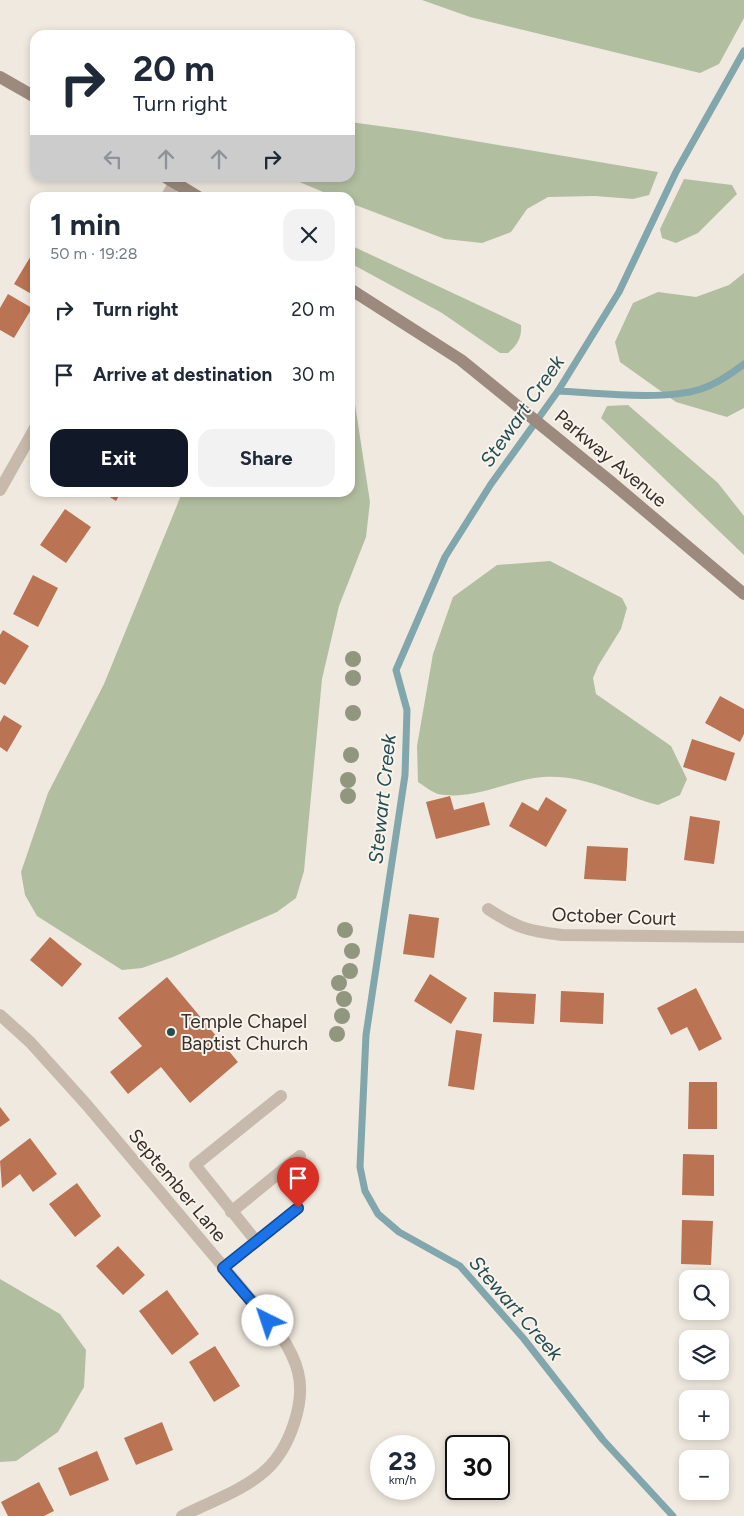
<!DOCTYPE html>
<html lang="en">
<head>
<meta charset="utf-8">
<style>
	body { margin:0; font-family:Figtree,sans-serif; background:#f2f2f3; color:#1f2937; height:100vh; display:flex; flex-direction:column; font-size:19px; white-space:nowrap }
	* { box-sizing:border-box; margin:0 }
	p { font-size:16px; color:#747a83 }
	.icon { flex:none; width:28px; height:28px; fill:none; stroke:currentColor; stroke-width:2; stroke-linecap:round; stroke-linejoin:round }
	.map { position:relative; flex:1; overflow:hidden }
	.details { position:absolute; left:30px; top:192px; width:325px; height:305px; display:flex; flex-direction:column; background:#fff; border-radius:15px; box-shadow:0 2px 8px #0003 }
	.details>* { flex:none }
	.hud { position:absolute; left:30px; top:30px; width:325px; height:152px; border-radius:15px; box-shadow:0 2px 8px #0003; background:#fff; color:#1f2937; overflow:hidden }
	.buttons { position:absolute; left:679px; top:1270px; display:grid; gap:10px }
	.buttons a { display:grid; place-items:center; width:50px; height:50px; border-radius:10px; background:#fff; box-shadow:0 2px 8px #0003; font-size:25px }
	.speed { position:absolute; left:370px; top:1435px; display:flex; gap:10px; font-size:25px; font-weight:700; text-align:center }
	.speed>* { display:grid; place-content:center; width:65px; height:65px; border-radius:50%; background:#fff; box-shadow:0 2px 8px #0003; line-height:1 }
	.speed small { font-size:12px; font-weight:400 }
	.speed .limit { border:2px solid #111; border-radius:8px; background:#fff; color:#111 }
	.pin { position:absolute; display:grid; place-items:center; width:42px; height:42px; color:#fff; margin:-51px -21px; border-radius:50% 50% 50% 0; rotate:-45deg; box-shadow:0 0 5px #0007 }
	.pin .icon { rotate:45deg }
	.me { position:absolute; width:55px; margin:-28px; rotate:319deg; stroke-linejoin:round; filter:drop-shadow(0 0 4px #0008) }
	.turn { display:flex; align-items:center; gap:18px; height:105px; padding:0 20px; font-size:22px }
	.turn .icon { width:65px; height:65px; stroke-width:2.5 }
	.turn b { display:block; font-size:35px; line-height:42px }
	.lanes { display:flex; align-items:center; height:48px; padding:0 20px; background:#0003; justify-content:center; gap:25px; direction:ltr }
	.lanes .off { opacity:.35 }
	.round { display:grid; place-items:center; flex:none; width:52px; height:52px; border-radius:15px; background:#f2f2f3 }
	.summary { display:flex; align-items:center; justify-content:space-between; height:85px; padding:0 20px }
	h1 { font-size:30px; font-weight:700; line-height:38px }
	.button { display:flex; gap:10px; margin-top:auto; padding:10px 20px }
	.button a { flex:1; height:58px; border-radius:15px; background:#111827; color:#fff; font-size:20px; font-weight:700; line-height:58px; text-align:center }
	.button a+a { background:#f2f2f3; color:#1f2937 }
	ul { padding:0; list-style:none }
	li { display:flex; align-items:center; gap:15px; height:65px; padding:0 20px }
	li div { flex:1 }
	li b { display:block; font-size:19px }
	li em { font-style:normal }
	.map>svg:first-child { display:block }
	.green { fill:#b2bea0 }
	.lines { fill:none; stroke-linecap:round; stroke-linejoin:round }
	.stream { stroke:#81a6ab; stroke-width:7 }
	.building { fill:#ba7353 }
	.lane { stroke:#c7baac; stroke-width:12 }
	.street { stroke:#c7baac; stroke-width:12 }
	.secondary { stroke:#9b8a7d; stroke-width:12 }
	.tree { fill:#91967f }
	.route-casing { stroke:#114b97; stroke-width:12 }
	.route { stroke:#1a73e8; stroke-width:9 }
	.poi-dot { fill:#244d54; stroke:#f8f3eb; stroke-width:2 }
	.labels { text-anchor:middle; stroke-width:4; stroke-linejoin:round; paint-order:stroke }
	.street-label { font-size:19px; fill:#362f2a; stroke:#f8f3eb }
	.poi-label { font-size:19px; fill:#362f2a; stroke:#f8f3eb; text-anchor:start }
	.water-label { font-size:20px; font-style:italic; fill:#244d54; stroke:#f8f3eb }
</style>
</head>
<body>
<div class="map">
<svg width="744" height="1516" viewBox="0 0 744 1516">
	<rect width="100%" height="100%" fill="#f0e9df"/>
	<!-- green -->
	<path class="green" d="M 422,0 L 744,0 L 744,18 L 719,64 L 700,73 L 470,17 Z
		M 350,122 L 416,131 L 658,172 L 649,195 L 633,199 L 595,196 L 548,197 L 527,209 L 511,232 L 482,243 L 445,239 L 350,203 L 350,198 L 335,197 L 290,178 L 350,178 Z
		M 684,179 L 732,185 L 737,194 L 698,233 L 676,243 L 662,238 L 660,229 Z
		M 350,245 L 521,325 C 522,338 517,345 508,353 L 500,353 L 442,313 L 350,263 Z
		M 744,273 L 744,408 L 727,417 L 676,402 L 620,362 L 615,342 L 633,303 L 658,292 L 696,297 L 729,285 Z
		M 350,386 L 354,398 L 370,502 L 366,537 L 339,606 L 322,679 L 304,871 L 296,898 L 277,912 L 173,957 L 142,968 L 122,970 L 37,916 L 25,895 L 21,872 L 48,793 L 104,684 L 182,493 L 350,492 Z
		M 628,405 L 718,483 L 744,516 L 744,555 L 601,418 L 607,406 Z
		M 550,561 L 622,598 L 627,608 L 621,629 L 598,666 L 593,678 L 596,694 L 671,746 L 687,779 L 680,795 L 658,805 C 620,795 584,774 543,777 C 507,780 476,801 438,794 C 432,792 424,786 418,782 L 417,746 L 433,654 L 453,597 L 497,565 Z
		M 0,1279 L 60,1314 L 86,1350 L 84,1387 L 58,1432 L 16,1461 L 0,1462 Z"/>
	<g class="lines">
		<!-- stream -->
		<path class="stream" d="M 558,391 C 598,393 664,401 701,389 C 716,384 731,374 744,364
			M 673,1516 L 603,1440 L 524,1339 L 460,1266 L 399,1232 L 378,1214 L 365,1191 L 360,1167 L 366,1035 L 405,775 L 407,710 L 396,670 L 445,557 L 491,484 L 558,391 L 619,292 L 676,172 L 744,51"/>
	</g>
	<!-- building -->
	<path class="building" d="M 32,254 L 35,256 L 35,296 L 14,284 Z
		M 8,294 L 32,308 L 14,338 L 0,330 L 0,308 Z
		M 102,492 L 121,492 L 116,501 Z
		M 65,509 L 91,527 L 66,563 L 40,545 Z
		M 33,575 L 58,588 L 38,627 L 13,614 Z
		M 3,630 L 29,646 L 5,685 L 0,682 L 0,635 Z
		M 720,696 L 744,709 L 744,734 L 740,742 L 705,723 Z
		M 4,715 L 22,726 L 7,752 L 0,747 L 0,722 Z
		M 692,739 L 735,753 L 726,781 L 683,767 Z
		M 450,796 L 454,810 L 484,802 L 490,825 L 436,839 L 426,802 Z
		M 546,797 L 567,810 L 546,847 L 509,826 L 522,802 L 538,811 Z
		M 690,816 L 720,821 L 714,864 L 684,860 Z
		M 587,846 L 628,848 L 626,881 L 584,879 Z
		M 409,914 L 439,918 L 434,958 L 403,954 Z
		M 50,937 L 82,964 L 62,987 L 30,960 Z
		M 430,974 L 467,998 L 451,1024 L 414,1001 Z
		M 167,977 L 238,1062 L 190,1103 L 161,1067 L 128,1094 L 110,1072 L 142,1046 L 118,1018 Z
		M 696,988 L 722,1039 L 699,1051 L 687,1027 L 671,1035 L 657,1008 Z
		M 561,991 L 604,993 L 603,1024 L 560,1022 Z
		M 494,992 L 536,994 L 534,1024 L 493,1022 Z
		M 456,1030 L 482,1034 L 474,1090 L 448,1086 Z
		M 689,1082 L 717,1082 L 717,1129 L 688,1129 Z
		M 0,1107 L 10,1120 L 0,1127 Z
		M 30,1138 L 57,1174 L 33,1192 L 20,1174 L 2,1188 L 0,1161 Z
		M 683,1154 L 714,1155 L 714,1196 L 682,1195 Z
		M 77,1183 L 101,1216 L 75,1237 L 49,1204 Z
		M 682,1220 L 713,1221 L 711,1265 L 681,1264 Z
		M 118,1246 L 145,1275 L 123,1295 L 96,1266 Z
		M 167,1290 L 199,1334 L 172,1355 L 139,1311 Z
		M 215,1346 L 240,1386 L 214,1402 L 189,1362 Z
		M 162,1422 L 173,1450 L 136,1465 L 124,1438 Z
		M 97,1451 L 109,1480 L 70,1496 L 58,1468 Z
		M 39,1482 L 54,1511 L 44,1516 L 8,1516 L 1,1502 Z"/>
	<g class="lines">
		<!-- lane -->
		<path class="lane" d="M 231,1212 L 300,1156
			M 256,1241 L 195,1165 L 281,1096
			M 223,1268 L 298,1208"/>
		<!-- street -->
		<path class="street" d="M 166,198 L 175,182
			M 0,490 L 35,428
			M 488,909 C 517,928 528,931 562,935 L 744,937
			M 0,1015 L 30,1042 L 86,1104 L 280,1334 C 287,1345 295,1359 298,1372 C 306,1403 289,1449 266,1470 C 243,1491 209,1502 182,1516"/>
		<!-- secondary -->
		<path class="secondary" d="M 0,77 L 35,97
			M 167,178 L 200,198
			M 350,289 L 461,360 L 611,482 L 744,594"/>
	</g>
	<!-- trees -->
	<g class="tree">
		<circle cx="353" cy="659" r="8"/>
		<circle cx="353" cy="678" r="8"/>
		<circle cx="353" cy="713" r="8"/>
		<circle cx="351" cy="755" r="8"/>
		<circle cx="348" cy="780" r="8"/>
		<circle cx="348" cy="796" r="8"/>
		<circle cx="345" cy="930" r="8"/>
		<circle cx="352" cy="951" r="8"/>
		<circle cx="350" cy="971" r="8"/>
		<circle cx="339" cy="983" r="8"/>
		<circle cx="344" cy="999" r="8"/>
		<circle cx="342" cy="1016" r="8"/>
		<circle cx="337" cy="1034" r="8"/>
	</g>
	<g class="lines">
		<!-- route casing -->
		<g class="route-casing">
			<path id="route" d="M 268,1321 L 223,1268 L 298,1208"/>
		</g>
		<!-- route -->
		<use href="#route" class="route"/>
	</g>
	<!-- markers -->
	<circle class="poi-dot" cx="171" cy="1032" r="5"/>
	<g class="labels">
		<!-- street labels -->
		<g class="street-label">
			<text transform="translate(611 458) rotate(40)" y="7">Parkway Avenue</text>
			<text transform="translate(614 916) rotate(2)" y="7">October Court</text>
			<text transform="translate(178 1185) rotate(50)" y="7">September Lane</text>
		</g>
		<!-- poi labels -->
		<g class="poi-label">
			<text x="181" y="1028">Temple Chapel<tspan x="181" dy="22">Baptist Church</tspan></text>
		</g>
		<!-- water labels -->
		<g class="water-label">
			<text transform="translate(522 411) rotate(-55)" y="7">Stewart Creek</text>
			<text transform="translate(382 799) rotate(-84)" y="7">Stewart Creek</text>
			<text transform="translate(516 1308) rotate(49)" y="7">Stewart Creek</text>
		</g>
	</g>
</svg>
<div class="buttons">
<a><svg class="icon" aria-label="search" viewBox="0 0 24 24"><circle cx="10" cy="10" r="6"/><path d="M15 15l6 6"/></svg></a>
<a><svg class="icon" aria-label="layers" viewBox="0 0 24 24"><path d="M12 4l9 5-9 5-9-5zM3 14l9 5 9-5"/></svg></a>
<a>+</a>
<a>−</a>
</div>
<div class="speed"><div>23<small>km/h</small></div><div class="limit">30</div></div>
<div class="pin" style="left:298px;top:1208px;background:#d93025"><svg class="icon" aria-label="arrive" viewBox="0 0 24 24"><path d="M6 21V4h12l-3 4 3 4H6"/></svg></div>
<svg class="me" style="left:268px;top:1321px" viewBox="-20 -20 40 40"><circle r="19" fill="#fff"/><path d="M0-13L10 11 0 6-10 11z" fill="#1a73e8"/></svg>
<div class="hud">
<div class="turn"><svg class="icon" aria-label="right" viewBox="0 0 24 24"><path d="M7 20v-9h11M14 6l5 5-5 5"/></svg><div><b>20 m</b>Turn right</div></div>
<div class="lanes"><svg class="icon off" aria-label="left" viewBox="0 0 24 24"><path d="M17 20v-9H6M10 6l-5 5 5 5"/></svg><svg class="icon off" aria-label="ahead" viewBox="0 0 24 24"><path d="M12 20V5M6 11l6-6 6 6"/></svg><svg class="icon off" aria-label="ahead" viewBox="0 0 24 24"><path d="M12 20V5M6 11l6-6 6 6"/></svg><svg class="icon" aria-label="right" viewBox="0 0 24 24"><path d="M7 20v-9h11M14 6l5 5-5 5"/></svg></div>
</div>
<section class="details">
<div class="summary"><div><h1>1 min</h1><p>50 m · 19:28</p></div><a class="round"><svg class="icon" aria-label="close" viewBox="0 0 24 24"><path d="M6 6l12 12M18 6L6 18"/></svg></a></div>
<ul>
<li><svg class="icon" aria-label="right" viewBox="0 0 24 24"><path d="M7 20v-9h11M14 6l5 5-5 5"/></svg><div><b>Turn right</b></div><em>20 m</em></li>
<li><svg class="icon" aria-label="arrive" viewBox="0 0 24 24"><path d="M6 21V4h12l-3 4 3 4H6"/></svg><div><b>Arrive at destination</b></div><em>30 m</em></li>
</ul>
<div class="button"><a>Exit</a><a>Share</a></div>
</section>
</div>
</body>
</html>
